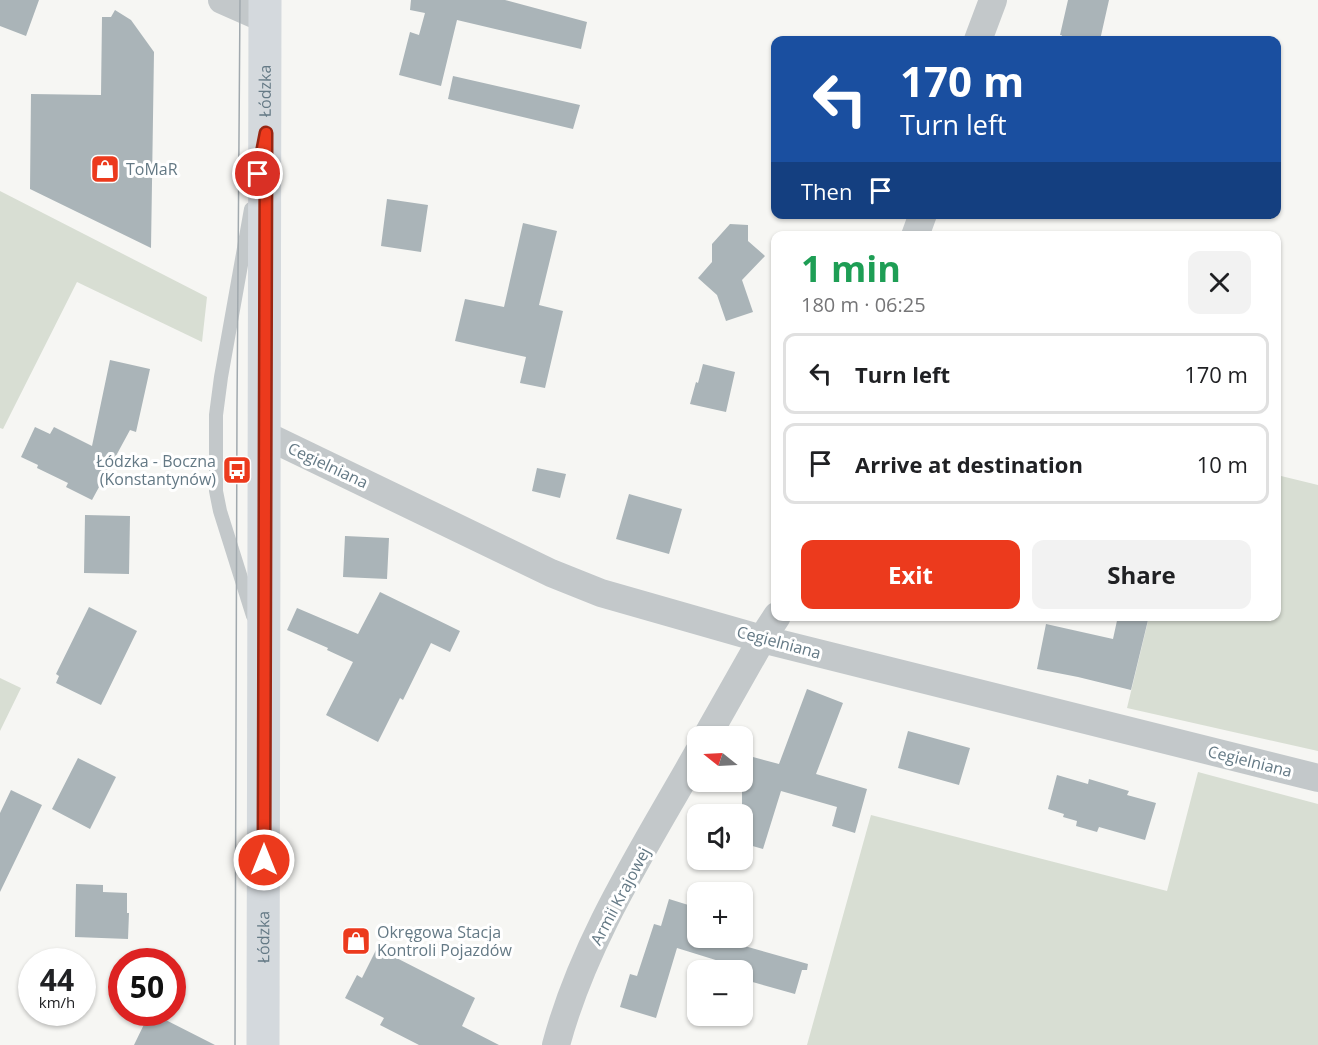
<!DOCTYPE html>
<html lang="en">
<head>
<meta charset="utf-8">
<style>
	body { margin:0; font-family:"Open Sans",sans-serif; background:#f2f2f2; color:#202124; height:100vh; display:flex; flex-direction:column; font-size:22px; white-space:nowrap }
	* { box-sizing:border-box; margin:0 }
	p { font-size:20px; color:#757577 }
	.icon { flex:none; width:33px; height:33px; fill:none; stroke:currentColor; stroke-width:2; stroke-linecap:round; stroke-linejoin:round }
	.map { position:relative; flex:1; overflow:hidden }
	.sheet { position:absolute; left:771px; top:231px; width:510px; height:390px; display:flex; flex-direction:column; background:#fff; border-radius:12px; box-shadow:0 2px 4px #0004 }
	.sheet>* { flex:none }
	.top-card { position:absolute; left:771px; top:36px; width:510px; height:183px; border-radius:12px; box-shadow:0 2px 4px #0004; background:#1a4fa0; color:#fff; overflow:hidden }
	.needle { width:39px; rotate:288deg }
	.controls { position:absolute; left:687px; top:726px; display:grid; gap:12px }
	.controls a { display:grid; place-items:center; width:66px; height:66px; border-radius:12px; background:#fff; box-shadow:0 2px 4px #0004; font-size:30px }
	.speed { position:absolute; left:18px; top:948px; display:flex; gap:12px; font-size:30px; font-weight:700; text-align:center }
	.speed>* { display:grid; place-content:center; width:78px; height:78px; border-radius:50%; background:#fff; box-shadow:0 2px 4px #0004; line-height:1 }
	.speed small { font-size:15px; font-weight:400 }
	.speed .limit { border:9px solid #d22; background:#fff; color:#111 }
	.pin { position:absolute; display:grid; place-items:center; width:51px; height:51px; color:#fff; margin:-26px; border:3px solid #fff; border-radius:50%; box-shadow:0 2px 6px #0007 }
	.me { position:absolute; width:66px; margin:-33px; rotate:0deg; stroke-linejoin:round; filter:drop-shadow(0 0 4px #0008) }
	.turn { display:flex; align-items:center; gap:21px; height:126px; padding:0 30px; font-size:27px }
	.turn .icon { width:78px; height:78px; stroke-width:2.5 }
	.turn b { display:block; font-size:42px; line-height:51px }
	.then { display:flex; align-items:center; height:57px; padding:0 30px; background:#0003; gap:12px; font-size:22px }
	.round { display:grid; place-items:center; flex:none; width:63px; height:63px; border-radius:12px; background:#f2f2f2 }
	.headline { display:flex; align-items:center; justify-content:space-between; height:102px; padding:0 30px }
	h1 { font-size:36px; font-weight:700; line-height:45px; color:#1e9e55 }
	.primary-button { display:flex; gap:12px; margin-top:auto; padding:12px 30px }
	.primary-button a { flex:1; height:69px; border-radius:12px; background:#ec3a1d; color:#fff; font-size:24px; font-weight:700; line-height:69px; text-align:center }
	.primary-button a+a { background:#f2f2f2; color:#202124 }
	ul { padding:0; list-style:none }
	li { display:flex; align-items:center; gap:18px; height:81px; margin:0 12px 9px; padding:0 18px; border:3px solid #e0e0e0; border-radius:12px }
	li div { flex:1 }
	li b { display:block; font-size:22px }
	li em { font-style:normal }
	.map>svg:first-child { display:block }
	.green { fill:#d8ded3 }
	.building { fill:#aab4b8 }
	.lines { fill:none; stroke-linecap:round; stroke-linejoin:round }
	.service { stroke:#c3c8ca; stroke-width:14 }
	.minor { stroke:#c3c8ca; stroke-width:28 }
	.secondary { stroke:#d4d9dd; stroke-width:33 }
	.tram { stroke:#a1a9ae; stroke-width:1.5 }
	.route-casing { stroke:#992613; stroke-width:15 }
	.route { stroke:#ec3a1d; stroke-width:10 }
	.labels { text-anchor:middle; stroke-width:6; stroke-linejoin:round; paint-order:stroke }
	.street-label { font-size:16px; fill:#647985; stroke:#fff }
	.poi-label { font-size:16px; fill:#647985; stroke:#fff; text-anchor:start }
</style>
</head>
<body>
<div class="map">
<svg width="1318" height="1045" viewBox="0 0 1318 1045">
	<rect width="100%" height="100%" fill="#f6f6f3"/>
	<!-- green -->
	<path class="green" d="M 0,191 L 207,297 L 202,342 L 77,282 L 3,429 L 0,428 Z
		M 1277,475 L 1318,485 L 1318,751 L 1127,708 L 1149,617 L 1276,616 Z
		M 0,678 L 21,688 L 0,731 Z
		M 1198,772 L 1318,804 L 1318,1045 L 807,1045 L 871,815 L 1167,891 Z"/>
	<!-- building -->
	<path class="building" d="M 0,0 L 39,0 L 26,36 L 0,26 Z
		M 411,0 L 505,0 L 587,22 L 581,49 L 457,20 L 441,86 L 399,75 L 410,32 L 419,35 L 425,13 L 410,10 Z
		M 1068,0 L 1109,0 L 1100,40 L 1060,40 L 1062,35 L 1060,35 Z
		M 115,10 L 131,20 L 154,52 L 151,248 L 30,189 L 31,94 L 101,95 L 102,17 L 111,17 Z
		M 453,76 L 580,105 L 573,129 L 448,99 Z
		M 387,199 L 428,205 L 421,252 L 381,246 Z
		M 523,223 L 557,231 L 539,305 L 563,311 L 545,388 L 520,383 L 526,357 L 455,341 L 465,299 L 504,307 Z
		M 730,224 L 748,225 L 748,241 L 765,256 L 742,280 L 753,312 L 726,321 L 717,295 L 698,278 L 712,262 L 712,244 Z
		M 110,360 L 150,369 L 136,432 L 130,430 L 92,500 L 66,487 L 68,483 L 37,468 L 38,465 L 21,457 L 35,427 L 50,434 L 54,427 L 92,446 Z
		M 703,364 L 735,372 L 726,412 L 690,404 L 696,382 L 698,383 Z
		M 537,468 L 566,474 L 560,498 L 532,491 Z
		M 629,494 L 682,509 L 669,554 L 616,539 Z
		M 85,515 L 130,516 L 129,574 L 84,573 Z
		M 345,536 L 389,538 L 387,579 L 343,577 Z
		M 380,592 L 460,631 L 450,652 L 431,643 L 403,700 L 400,698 L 378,742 L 326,715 L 353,662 L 327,650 L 328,648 L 287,630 L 297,608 L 358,634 Z
		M 89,607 L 137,631 L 101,705 L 56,683 L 59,676 L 56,674 Z
		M 1118,616 L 1149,616 L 1131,690 L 1078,677 L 1037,669 L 1046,624 L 1113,639 Z
		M 807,689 L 843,703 L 816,774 L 867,789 L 855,833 L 832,826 L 837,807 L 781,791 L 763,849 L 742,843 L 742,754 L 779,764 Z
		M 908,731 L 970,748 L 959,785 L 898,768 Z
		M 78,758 L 116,777 L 90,829 L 52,809 Z
		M 1057,775 L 1088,784 L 1089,779 L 1129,791 L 1127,795 L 1156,803 L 1145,840 L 1099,827 L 1097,832 L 1076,826 L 1077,821 L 1063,817 L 1064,814 L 1048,809 Z
		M 11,790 L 42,805 L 0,892 L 0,813 Z
		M 76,884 L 103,885 L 103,892 L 127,893 L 127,913 L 129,913 L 128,939 L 75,937 Z
		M 669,899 L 698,908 L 698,938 L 716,938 L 808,964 L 807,970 L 802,970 L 795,994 L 742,979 L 742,970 L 733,970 L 735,966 L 677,948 L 656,1018 L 620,1007 L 630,974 L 637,976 L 654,924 L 661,926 Z
		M 377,948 L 475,998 L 462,1026 L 499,1045 L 419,1045 L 380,1025 L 384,1018 L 345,998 L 357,975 L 362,978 Z
		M 150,1012 L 215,1045 L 134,1045 Z"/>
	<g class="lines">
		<!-- service -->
		<path class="service" d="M 251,209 L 221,377 L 216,415 L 216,491 L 220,511 L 253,616"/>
		<!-- minor -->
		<path class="minor" d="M 222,0 L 265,19
			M 978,40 L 993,0
			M 915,236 L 923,214
			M 265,435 L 551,573 L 601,593 L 762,639 L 1318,778
			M 707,736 L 762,639 L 777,616
			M 556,1045 C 584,940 645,847 698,753"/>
		<!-- secondary -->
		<path class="secondary" id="s1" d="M 263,1045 L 265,0"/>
		<!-- tram -->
		<path class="tram" d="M 235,1045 L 237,409 L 240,0"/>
	</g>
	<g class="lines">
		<!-- route casing -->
		<g class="route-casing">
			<path id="route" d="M 258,174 L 266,133 L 264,860"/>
		</g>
		<!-- route -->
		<use href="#route" class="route"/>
	</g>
	<!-- icons -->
	<defs>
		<g id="shop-square" transform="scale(1.5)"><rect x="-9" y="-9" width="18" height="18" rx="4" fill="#ec3a1d" stroke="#fff"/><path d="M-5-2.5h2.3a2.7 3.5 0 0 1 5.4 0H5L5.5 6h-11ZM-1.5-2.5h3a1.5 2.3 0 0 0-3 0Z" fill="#fff"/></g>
		<g id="bus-square" transform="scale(1.5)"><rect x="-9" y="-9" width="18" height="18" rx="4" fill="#ec3a1d" stroke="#fff"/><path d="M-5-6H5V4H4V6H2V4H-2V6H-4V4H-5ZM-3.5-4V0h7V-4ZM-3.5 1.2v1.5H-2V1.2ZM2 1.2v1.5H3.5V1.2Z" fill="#fff"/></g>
	</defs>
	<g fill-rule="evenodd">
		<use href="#shop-square" x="105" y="169"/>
		<use href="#bus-square" x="237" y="470"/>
		<use href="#shop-square" x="356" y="941"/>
	</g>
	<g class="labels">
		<!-- street labels -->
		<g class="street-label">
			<text dy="6" stroke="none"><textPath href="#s1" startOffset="954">Łódzka</textPath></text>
			<text transform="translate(328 465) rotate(25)" y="6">Cegielniana</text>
			<text transform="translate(779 642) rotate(15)" y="6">Cegielniana</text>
			<text transform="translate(1250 761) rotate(14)" y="6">Cegielniana</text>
			<text transform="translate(620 896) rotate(-62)" y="6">Armii Krajowej</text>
			<text dy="6" stroke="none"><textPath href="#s1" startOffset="108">Łódzka</textPath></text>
		</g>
		<!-- poi labels -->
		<g class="poi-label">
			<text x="126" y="175">ToMaR</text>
			<text x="216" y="467" text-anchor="end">Łódzka - Boczna<tspan x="216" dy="18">(Konstantynów)</tspan></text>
			<text x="377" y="938">Okręgowa Stacja<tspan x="377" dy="18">Kontroli Pojazdów</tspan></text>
		</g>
	</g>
</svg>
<div class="controls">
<a><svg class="needle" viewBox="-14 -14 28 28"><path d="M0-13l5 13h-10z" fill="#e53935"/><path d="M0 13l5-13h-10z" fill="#757577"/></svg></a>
<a><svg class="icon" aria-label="sound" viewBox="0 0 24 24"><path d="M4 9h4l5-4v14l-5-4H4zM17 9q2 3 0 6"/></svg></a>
<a>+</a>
<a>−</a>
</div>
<div class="speed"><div>44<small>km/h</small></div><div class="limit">50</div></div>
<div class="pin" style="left:258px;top:174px;background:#d93025"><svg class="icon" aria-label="arrive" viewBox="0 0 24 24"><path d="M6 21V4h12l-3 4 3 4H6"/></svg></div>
<svg class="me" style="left:264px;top:860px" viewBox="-20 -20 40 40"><circle r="17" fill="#ec3a1d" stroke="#fff" stroke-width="3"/><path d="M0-11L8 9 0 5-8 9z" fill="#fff"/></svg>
<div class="top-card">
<div class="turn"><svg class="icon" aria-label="left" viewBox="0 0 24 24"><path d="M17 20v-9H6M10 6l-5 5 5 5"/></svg><div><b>170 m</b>Turn left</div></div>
<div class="then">Then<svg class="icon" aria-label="arrive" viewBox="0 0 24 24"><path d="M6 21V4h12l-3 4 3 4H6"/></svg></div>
</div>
<section class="sheet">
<div class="headline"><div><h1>1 min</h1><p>180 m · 06:25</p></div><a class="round"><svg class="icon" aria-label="close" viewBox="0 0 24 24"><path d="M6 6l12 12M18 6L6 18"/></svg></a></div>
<ul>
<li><svg class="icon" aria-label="left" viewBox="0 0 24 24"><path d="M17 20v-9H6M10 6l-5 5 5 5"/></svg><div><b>Turn left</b></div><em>170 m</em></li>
<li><svg class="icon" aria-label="arrive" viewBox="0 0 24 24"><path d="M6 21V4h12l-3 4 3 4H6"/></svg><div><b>Arrive at destination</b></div><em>10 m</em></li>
</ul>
<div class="primary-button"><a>Exit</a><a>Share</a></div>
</section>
</div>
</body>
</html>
